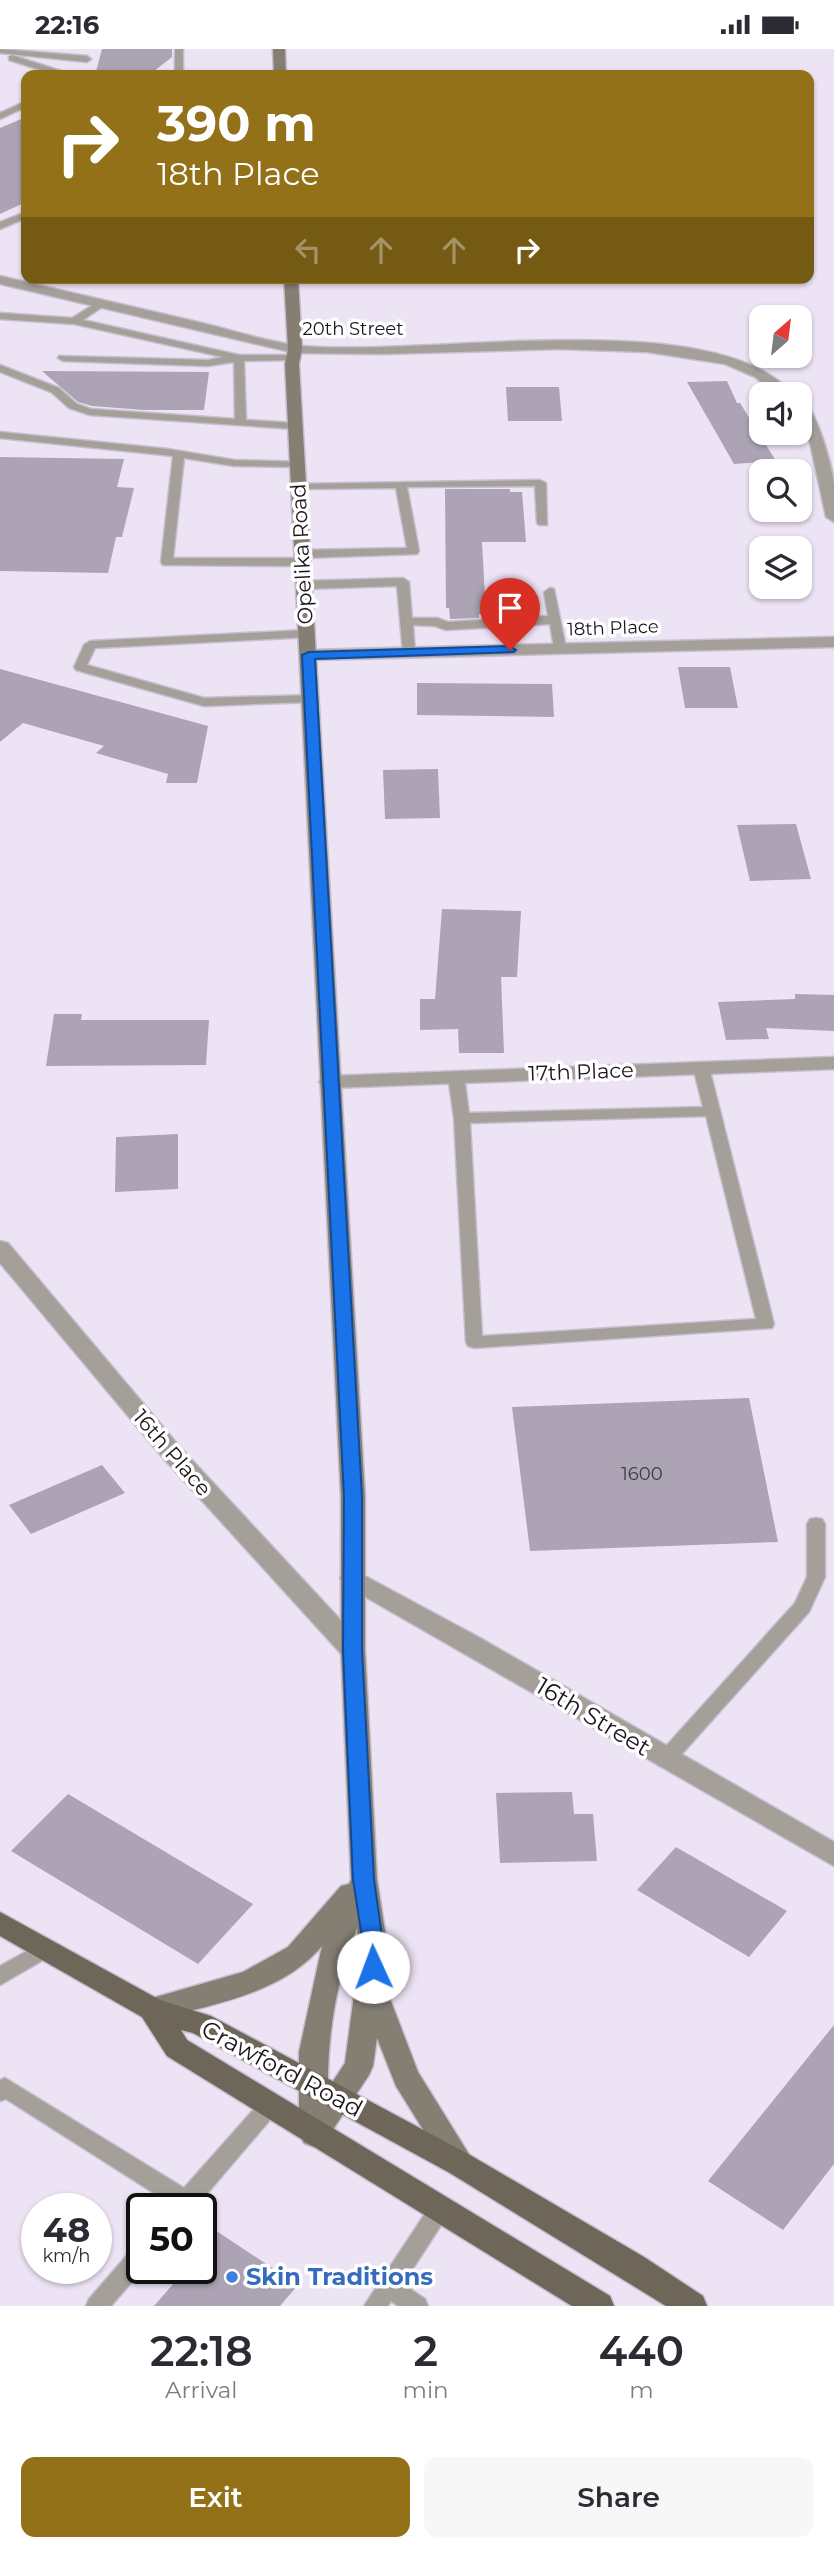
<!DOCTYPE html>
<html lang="en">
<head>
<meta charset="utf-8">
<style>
	body { margin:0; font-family:Montserrat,sans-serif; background:#f7f7f7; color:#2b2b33; height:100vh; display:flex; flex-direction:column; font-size:26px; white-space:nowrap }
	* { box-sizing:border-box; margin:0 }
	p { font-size:23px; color:#7c7c81 }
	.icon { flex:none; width:38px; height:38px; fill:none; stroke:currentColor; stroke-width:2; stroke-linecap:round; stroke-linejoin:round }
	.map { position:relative; height:2257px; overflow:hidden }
	.drawer { display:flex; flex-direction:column; background:#fff; flex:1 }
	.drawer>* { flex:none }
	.banner { position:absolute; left:21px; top:21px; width:793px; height:214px; border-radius:14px; box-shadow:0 2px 5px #0004; background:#937119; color:#fff; overflow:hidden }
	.needle { width:46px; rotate:28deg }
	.controls { position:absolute; left:749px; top:256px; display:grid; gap:14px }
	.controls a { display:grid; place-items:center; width:63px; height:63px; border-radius:14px; background:#fff; box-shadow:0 2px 5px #0004; font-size:35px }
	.speed { position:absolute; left:21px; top:2144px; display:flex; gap:14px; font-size:35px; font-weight:700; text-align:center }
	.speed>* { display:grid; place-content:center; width:91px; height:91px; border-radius:50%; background:#fff; box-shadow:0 2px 5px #0004; line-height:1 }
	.speed small { font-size:18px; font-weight:400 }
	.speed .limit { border:4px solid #111; border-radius:10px; background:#fff; color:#111 }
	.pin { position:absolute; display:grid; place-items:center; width:60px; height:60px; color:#fff; margin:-72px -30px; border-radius:50% 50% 50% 0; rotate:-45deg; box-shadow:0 0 7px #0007 }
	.pin .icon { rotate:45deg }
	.me { position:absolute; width:77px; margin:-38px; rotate:358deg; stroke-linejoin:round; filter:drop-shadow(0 0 5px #0008) }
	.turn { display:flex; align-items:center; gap:24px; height:147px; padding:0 21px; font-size:32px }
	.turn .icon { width:91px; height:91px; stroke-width:2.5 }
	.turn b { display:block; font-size:49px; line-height:60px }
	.lanes { display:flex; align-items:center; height:66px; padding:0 21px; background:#0003; justify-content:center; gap:35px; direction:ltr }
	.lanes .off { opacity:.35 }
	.eta { display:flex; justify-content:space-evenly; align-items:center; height:119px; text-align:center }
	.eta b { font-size:42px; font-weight:600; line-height:49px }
	.action { display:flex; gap:14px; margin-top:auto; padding:14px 21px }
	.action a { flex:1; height:80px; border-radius:14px; background:#937119; color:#fff; font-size:28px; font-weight:600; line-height:80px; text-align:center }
	.action a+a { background:#f7f7f7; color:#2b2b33 }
	.status { display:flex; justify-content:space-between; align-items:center; height:49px; padding:0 35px; background:#fff; direction:ltr }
	.status svg { height:19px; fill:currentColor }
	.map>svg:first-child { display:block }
	.building { fill:#aca3b4 }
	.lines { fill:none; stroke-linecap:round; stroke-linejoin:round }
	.lane-casing { stroke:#c6bece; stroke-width:3 }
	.street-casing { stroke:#c6bece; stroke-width:3 }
	.secondary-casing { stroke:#c6bece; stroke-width:3 }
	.primary-casing { stroke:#c6bece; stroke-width:3 }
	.lane { fill:#a4a099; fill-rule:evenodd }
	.street { fill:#a4a099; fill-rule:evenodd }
	.secondary { fill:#847e73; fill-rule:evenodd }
	.primary { fill:#6d6659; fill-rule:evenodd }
	.route { fill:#1a73e8; stroke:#114b97; stroke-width:2 }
	.shop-dot { fill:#3f7fe0; stroke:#fff; stroke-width:2.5 }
	.labels { text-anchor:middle; stroke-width:7; stroke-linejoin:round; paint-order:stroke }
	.far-street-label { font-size:18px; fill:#1a161c; stroke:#fff }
	.number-label { font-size:18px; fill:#3e3942 }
	.street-label { font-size:21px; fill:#1a161c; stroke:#fff }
	.near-street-label { font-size:24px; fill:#1a161c; stroke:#fff }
	.near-shop-label { font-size:24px; font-weight:bold; fill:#366cbe; stroke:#fff; text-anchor:start }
</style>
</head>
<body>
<div class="status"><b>22:16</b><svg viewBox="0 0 49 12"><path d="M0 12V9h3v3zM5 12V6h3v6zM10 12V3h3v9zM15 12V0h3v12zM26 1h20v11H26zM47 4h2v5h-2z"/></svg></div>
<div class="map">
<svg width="834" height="2257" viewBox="0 0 834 2257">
	<rect width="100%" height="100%" fill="#ece3f5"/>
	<!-- building -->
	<path class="building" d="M 102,0 L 172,0 L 172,8 L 149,26 L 95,26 Z
		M 26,68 L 26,153 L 0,165 L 0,79 Z
		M 42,322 L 209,323 L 204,361 L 144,361 L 92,357 L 78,353 Z
		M 727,332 L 737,354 L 740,354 L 776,412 L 734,415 L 687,333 Z
		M 506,338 L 559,338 L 562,372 L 508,372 Z
		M 0,408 L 124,410 L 117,438 L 134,439 L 122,488 L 116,488 L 108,524 L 0,522 Z
		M 445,440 L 510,440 L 510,443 L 522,443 L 526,493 L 482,493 L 486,565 L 479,565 L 479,569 L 450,570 L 449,559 L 446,559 Z
		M 678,618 L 730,618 L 738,659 L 685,659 Z
		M 0,620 L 208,677 L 197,734 L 166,734 L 168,725 L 96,704 L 104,697 L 23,674 L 0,693 Z
		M 417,634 L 552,635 L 554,668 L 417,666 Z
		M 438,720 L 440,769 L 385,770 L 383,721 Z
		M 796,775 L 811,830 L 750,832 L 737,776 Z
		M 442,860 L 521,862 L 517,928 L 501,928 L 504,1004 L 459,1004 L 458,980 L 420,981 L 420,950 L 435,950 Z
		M 795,945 L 834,946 L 834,982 L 766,979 L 769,990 L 726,991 L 718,953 L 795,950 Z
		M 54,965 L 82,965 L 81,971 L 209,971 L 206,1016 L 46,1017 Z
		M 178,1085 L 178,1140 L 115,1143 L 116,1088 Z
		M 749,1349 L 778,1493 L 530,1502 L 512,1358 Z
		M 102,1416 L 125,1444 L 31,1485 L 9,1456 Z
		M 572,1743 L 574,1765 L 593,1765 L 597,1812 L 500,1814 L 496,1744 Z
		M 68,1745 L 253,1855 L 198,1915 L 11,1802 Z
		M 676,1798 L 787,1862 L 749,1908 L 637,1841 Z
		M 834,1976 L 834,2115 L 783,2181 L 708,2132 Z
		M 218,2183 L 298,2236 L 280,2257 L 154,2257 L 187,2219 L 201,2219 L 201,2203 Z"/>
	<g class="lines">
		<!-- lane casing -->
		<g class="lane-casing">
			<path id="lane" d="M 0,0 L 87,7 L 91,10 L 87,13 L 0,4 Z
				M 175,0 L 183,0 L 183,26 L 175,26 Z
				M 12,6 L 67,24 L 68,26 L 56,26 L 9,11 L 9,7 Z
				M 26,52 L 26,58 L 0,70 L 0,64 Z
				M 26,163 L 26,169 L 0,180 L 0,173 Z
				M 101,251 L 106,254 L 105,256 L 83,271 L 239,306 L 296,306 L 297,308 L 292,311 L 244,312 L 246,371 L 295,374 L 301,377 L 295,380 L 90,366 L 69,359 L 51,343 L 0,323 L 0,316 L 59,339 L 77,355 L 91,360 L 235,370 L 234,313 L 208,317 L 63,312 L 58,309 L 59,307 L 208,311 L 223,308 L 74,275 L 0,270 L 0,264 L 72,269 Z
				M 0,383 L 168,400 L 234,411 L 302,413 L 302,417 L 298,418 L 234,417 L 184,409 L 173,509 L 303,509 L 309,513 L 303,517 L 163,516 L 161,513 L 173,407 L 0,389 Z
				M 540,431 L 546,434 L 547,476 L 539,476 L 537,474 L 535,437 L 407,438 L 419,502 L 417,505 L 303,509 L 297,505 L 303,501 L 407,499 L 396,439 L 299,440 L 295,439 L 295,435 Z
				M 403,529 L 409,533 L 412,569 L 437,569 L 448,573 L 548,567 L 544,543 L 550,539 L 554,540 L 566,599 L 560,603 L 554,599 L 550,575 L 446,581 L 435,577 L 413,576 L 415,604 L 409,608 L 403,604 L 397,537 L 304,540 L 298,536 L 304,532 Z
				M 306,581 L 310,582 L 310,588 L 95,599 L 87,616 L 204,649 L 314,646 L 316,649 L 310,653 L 204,657 L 76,621 L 74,618 L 84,596 L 90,592 Z
				M 701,1013 L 709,1018 L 774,1275 L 772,1279 L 474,1299 L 468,1297 L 466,1293 L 454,1069 L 448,1027 L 451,1024 L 461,1024 L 464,1027 L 469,1064 L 703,1058 L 693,1018 ZM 706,1067 L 756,1270 L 482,1287 L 470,1074 Z
				M 816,1469 L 822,1470 L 825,1475 L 825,1528 L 809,1563 L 672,1716 L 665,1719 L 658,1716 L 655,1711 L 658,1706 L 795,1554 L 807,1528 L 807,1475 L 810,1470 Z
				M 45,1892 L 52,1894 L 55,1900 L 52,1906 L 0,1936 L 0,1917 Z
				M 5,2029 L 184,2139 L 262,2051 L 270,2049 L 278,2051 L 281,2058 L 194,2160 L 171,2160 L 171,2155 L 6,2050 L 0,2052 L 0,2031 Z
				M 440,2151 L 448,2154 L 451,2161 L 403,2235 L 425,2250 L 428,2257 L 398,2257 L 391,2252 L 388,2257 L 364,2257 L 432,2154 Z
				M 142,2195 L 142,2219 L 144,2219 L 111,2257 L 86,2257 L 89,2250 L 134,2198 Z"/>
		</g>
		<!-- street casing -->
		<g class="street-casing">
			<path id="street" d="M 0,227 C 67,243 135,258 202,274 C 232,281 264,292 295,296 C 414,311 711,252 793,345 L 776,345 L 755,328 L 725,315 L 647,303 L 559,300 L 383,305 L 295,304 L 0,235 Z
				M 800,351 C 816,355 832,418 834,434 C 834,447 834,460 834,473 L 826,468 L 810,394 L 800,371 Z
				M 834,588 L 834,598 L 309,611 L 301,606 L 309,601 Z
				M 834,1008 L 834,1020 L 329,1039 L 322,1037 L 319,1033 L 322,1029 L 329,1027 Z
				M 0,1192 L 8,1194 L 180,1398 L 362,1594 L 365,1601 L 362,1608 L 353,1610 L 344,1608 L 164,1410 L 0,1214 Z
				M 352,1520 L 482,1590 L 834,1793 L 834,1817 L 343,1535 L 340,1529 L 343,1523 Z"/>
		</g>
		<!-- secondary casing -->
		<g class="secondary-casing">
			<path id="secondary" d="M 273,0 L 285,0 L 286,26 L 274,26 Z
				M 284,229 L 298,229 L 302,300 L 299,315 L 365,1448 L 365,1601 L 377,1831 L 388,1901 L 384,1934 L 418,2023 L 475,2115 L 470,2124 L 460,2128 L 450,2124 L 396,2037 L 377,1989 L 373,2017 L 369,2026 L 324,2094 L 314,2098 L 304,2094 L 299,2085 L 299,2003 L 322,1897 C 281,1946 211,1955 152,1972 L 142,1968 L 138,1960 L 142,1952 L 243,1923 L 288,1898 L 341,1837 L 349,1835 L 351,1831 L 341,1601 L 341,1448 L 285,315 L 288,300 ZM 357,1879 L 360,1901 L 345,2014 L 328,2040 C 327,1987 337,1928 357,1879 Z"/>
		</g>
		<!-- primary casing -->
		<g class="primary-casing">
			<path id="primary" d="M 0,1863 L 160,1951 L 211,1967 L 470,2106 L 644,2208 L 703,2247 L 707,2257 L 666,2257 L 450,2124 L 193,1984 L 181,1981 L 187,1991 L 610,2247 L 614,2257 L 572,2257 L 167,2007 L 142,1968 L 0,1887 Z"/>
		</g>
		<!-- lane -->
		<use href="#lane" class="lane"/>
		<!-- street -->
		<use href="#street" class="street"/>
		<!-- secondary -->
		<use href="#secondary" class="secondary"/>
		<!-- primary -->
		<use href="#primary" class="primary"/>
	</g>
	<!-- route -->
	<path class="route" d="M 510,597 L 516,601 L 514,603 L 315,610 L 362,1448 L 362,1601 L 374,1831 L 384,1901 L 380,1924 L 373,1927 L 365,1924 L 362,1918 L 364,1901 L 353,1831 L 343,1601 L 344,1448 L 302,606 L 309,603 Z"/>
	<!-- markers -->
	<circle class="shop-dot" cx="232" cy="2228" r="7"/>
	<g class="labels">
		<!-- far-street labels -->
		<g class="far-street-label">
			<text x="353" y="286">20th Street</text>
			<text transform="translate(613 579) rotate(-2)" y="6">18th Place</text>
		</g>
		<!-- number labels -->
		<g class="number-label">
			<text x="642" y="1431">1600</text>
		</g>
		<!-- street labels -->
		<g class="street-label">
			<text transform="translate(302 505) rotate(-93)" y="7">Opelika Road</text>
			<text transform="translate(581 1023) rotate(-2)" y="7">17th Place</text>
			<text transform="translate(172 1404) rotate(49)" y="7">16th Place</text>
		</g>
		<!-- near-street labels -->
		<g class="near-street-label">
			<text transform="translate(593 1668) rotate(31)" y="8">16th Street</text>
			<text transform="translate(282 2020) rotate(28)" y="8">Crawford Road</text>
		</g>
		<!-- near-shop labels -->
		<g class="near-shop-label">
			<text x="246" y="2236">Skin Traditions</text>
		</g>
	</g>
</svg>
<div class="controls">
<a><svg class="needle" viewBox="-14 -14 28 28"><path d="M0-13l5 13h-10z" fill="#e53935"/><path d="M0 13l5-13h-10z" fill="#7c7c81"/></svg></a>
<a><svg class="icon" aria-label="sound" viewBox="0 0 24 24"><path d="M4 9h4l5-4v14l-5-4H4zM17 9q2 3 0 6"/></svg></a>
<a><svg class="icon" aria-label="search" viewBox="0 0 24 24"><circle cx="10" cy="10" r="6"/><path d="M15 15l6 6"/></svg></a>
<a><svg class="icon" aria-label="layers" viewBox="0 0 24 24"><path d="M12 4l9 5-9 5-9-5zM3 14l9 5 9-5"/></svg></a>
</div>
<div class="speed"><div>48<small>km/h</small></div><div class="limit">50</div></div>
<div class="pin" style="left:510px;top:601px;background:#d93025"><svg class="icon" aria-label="arrive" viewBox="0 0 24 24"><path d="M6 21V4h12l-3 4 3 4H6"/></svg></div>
<svg class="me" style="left:373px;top:1918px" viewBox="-20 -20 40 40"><circle r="19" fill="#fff"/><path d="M0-13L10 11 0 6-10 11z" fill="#1a73e8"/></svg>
<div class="banner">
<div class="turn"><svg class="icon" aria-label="right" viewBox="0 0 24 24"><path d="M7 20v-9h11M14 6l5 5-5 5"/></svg><div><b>390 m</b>18th Place</div></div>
<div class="lanes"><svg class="icon off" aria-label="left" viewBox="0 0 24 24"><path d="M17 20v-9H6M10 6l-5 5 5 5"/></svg><svg class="icon off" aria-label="ahead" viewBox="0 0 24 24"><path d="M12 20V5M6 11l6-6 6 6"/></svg><svg class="icon off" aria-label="ahead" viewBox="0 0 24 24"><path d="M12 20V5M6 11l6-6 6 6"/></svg><svg class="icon" aria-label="right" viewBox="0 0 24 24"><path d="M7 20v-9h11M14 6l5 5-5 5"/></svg></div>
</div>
</div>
<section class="drawer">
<div class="eta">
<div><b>22:18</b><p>Arrival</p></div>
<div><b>2</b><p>min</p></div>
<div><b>440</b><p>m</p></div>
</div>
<div class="action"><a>Exit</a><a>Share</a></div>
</section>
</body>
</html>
